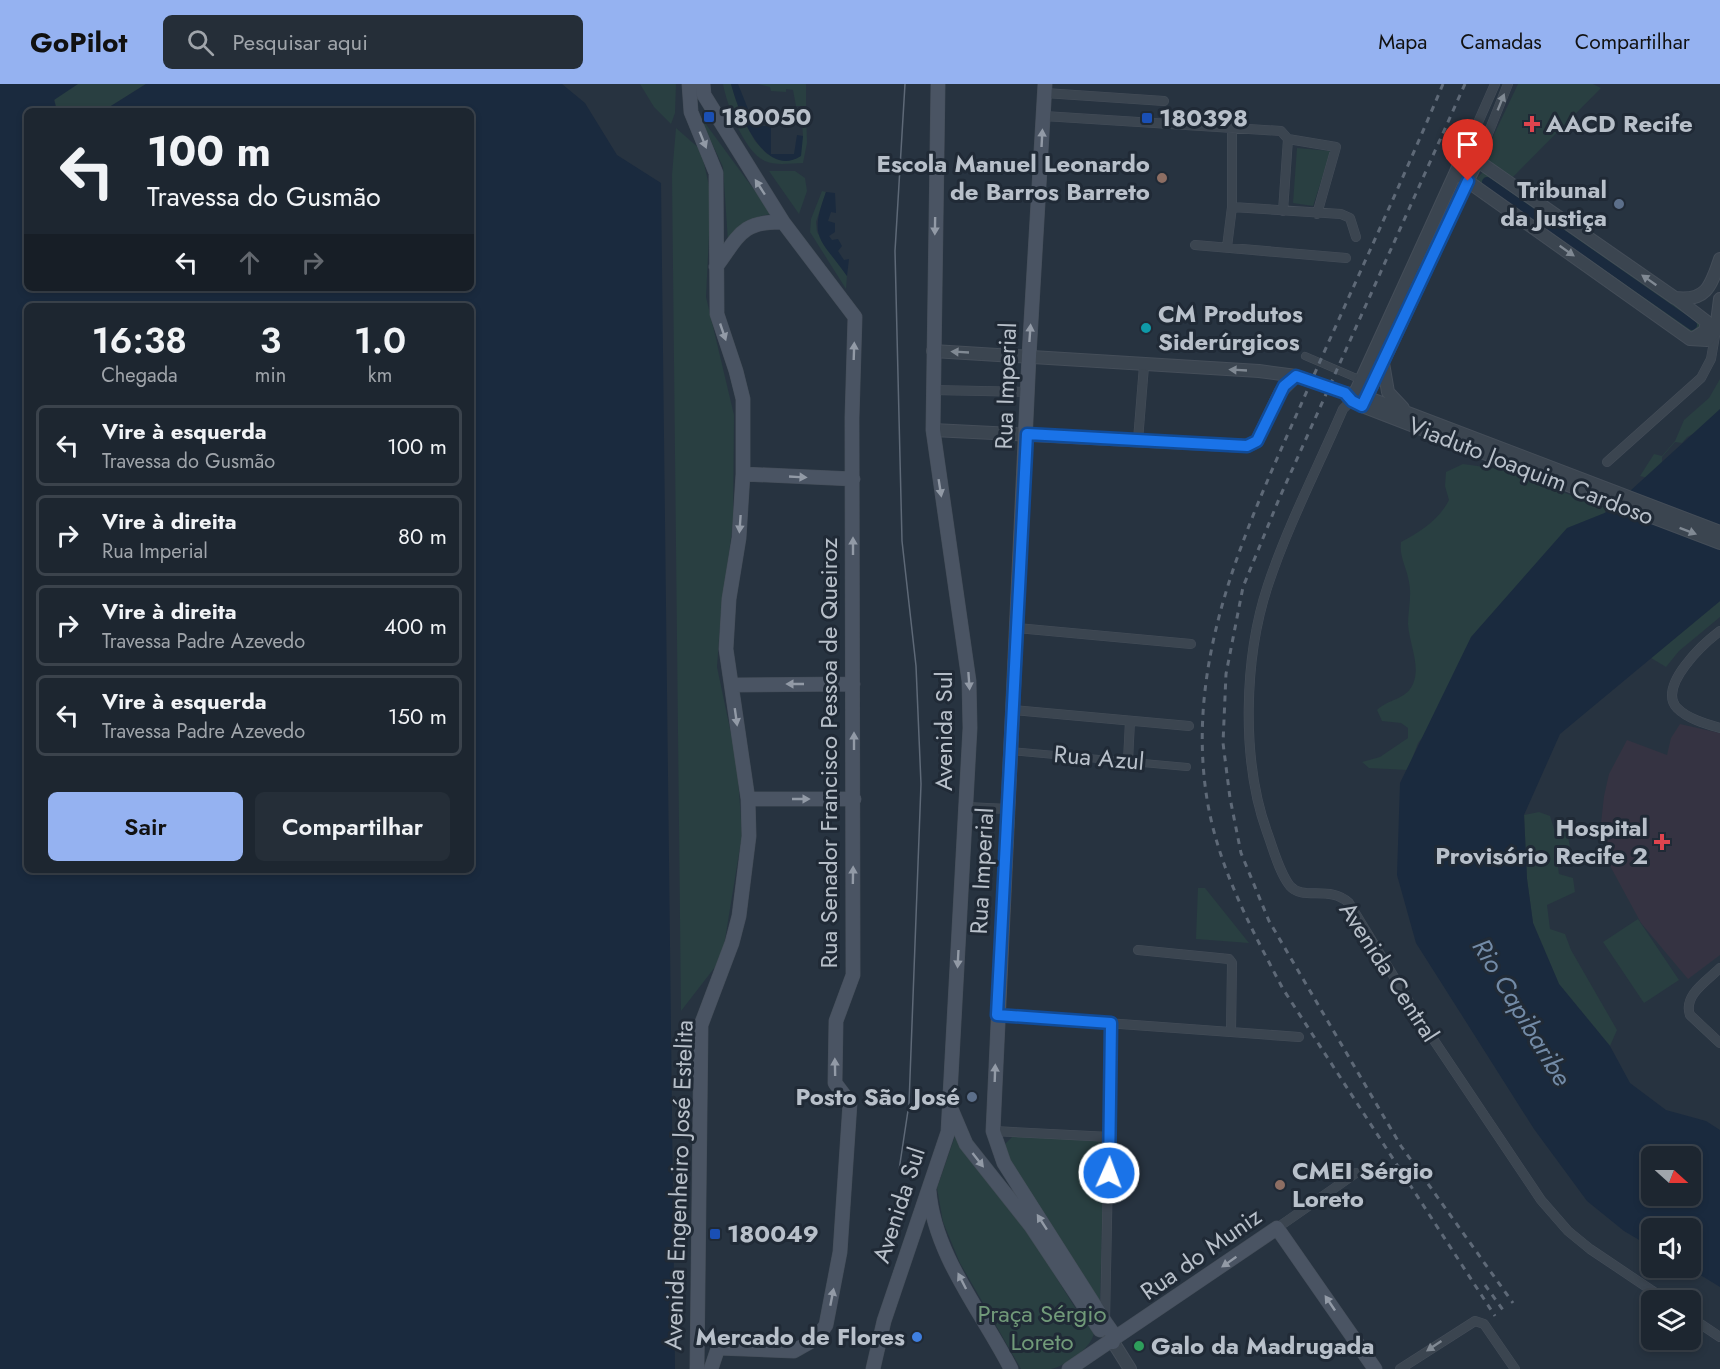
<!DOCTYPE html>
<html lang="pt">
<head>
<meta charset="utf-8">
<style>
	body { margin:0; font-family:Jost,sans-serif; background:#252e38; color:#f1f3f6; height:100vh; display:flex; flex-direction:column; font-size:22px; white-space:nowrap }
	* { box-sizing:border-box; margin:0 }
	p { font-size:20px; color:#a0a5ab }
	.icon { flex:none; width:33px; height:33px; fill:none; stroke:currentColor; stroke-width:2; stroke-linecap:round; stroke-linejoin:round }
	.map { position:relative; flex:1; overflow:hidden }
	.panel { position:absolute; left:24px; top:219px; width:450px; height:570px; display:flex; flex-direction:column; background:#1d2630; border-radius:9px; box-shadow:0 3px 9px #0003,0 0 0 2px #3b434c }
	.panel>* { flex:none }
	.top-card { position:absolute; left:24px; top:24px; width:450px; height:183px; border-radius:9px; box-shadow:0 3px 9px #0003,0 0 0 2px #3b434c; background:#1d2630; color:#f1f3f6; overflow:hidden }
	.needle { width:39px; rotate:111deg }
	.fabs { position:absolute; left:1641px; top:1062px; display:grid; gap:12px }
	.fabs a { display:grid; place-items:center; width:60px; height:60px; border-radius:9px; background:#1d2630; box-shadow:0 3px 9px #0003,0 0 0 2px #3b434c; font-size:30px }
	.pin { position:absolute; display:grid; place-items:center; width:51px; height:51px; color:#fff; margin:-62px -26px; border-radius:50% 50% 50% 0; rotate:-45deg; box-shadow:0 0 6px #0007 }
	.pin .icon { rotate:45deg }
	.me { position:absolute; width:66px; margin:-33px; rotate:2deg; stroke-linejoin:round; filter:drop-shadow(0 0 4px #0008) }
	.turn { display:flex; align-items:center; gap:21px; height:126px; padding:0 24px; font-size:27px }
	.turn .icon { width:78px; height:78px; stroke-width:2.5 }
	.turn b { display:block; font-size:42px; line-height:51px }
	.lanes { display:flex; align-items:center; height:57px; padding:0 24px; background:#0003; justify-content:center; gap:30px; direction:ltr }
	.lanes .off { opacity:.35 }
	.eta { display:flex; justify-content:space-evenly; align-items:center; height:102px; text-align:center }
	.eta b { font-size:36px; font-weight:600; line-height:42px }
	.action { display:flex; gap:12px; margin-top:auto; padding:12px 24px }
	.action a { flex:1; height:69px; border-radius:9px; background:#95b2f1; color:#111; font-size:24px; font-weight:600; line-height:69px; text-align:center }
	.action a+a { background:#252e38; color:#f1f3f6 }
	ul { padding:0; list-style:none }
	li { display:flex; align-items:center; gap:18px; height:81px; margin:0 12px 9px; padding:0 12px; border:3px solid #3b434c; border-radius:9px }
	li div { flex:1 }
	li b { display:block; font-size:22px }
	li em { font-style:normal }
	header { display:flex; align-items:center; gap:36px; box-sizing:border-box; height:84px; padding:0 30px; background:#95b2f1; color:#111 }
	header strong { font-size:28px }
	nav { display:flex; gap:33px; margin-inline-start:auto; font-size:21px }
	.search { width:420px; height:54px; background:#252e38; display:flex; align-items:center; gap:15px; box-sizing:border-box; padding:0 21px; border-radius:9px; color:#a0a5ab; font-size:22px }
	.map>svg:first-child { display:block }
	.medical { fill:#353342 }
	.green { fill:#293f41 }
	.water { fill:#1a2a3e; fill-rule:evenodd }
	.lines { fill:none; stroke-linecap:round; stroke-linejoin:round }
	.canal { stroke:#1a2a3e; stroke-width:10 }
	.pedestrian-casing { stroke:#454e59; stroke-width:8 }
	.minor-casing { stroke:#454e59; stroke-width:10 }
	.tertiary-casing { stroke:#454e59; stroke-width:14 }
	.secondary-casing { stroke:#454e59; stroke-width:15 }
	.pedestrian { stroke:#3b4550; stroke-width:7 }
	.minor { stroke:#3b4550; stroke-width:9 }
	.tertiary { stroke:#3b4550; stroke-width:12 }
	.secondary { stroke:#4a5463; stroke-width:14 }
	.tram { stroke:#5e6977; stroke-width:1.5 }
	.rail { stroke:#5e6977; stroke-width:3; stroke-dasharray:6 6; stroke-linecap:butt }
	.oneway { fill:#808993 }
	.oneway2 { fill:#929aa6 }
	.route-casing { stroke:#114b97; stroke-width:15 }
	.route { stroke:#1a73e8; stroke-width:10 }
	.transit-dot { fill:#1a4fb4; stroke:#202a36; stroke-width:2 }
	.health-dot { fill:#e0444e; stroke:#202a36; stroke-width:2 }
	.education-dot { fill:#8d6e63; stroke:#202a36; stroke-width:2 }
	.service-dot { fill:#5c6f8a; stroke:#202a36; stroke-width:2 }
	.culture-dot { fill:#0f9aa8; stroke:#202a36; stroke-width:2 }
	.shop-dot { fill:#3f7fe0; stroke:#202a36; stroke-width:2 }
	.leisure-dot { fill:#2e9e5b; stroke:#202a36; stroke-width:2 }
	.labels { text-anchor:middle; stroke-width:6; stroke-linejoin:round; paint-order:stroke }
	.poi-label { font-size:24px; font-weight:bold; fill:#b8c0ca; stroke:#202a36; text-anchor:start }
	.street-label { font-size:24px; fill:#b8c0ca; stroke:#202a36 }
	.park-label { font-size:24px; fill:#719a79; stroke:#202a36 }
	.water-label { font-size:26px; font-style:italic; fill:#738ba7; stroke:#202a36 }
</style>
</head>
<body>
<header>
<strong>GoPilot</strong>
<div class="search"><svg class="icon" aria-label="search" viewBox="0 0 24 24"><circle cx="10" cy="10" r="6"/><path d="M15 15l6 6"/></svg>Pesquisar aqui</div>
<nav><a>Mapa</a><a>Camadas</a><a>Compartilhar</a></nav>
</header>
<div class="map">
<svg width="1720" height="1285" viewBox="0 0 1720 1285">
	<rect width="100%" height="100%" fill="#273340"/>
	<!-- medical -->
	<path class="medical" d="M 1680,640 L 1720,649 L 1720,871 L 1688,895 L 1641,839 L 1608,778 L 1601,739 L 1604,712 L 1609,690 L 1627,656 L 1667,671 L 1671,654 Z"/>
	<!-- green -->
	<path class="green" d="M 51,0 L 146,0 L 103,27 L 57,27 Z
		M 640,0 L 676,0 L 675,29 L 671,40 L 654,23 Z
		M 723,0 L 731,0 L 742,34 L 755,57 L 767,70 L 796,75 L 803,52 L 801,26 L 806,26 L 807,59 L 803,79 C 791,79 776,82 765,77 C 744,68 727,21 723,0 Z
		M 758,0 L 806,0 L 806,22 L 796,22 L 793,6 L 786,5 L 786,8 L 771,7 L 770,3 Z
		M 1518,0 L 1593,0 L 1601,4 L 1512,94 L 1482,76 Z
		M 705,39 L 772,130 C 752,132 741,142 728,158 L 723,83 L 703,40 Z
		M 676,44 L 701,66 L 711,111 L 706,213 L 734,331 L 733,439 L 721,528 L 717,583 L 737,678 L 742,751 L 722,874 L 681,927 L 672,91 Z
		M 1297,64 L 1331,67 L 1313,122 L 1293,119 Z
		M 1486,85 L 1700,234 L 1702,244 L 1691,251 L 1479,102 L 1477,94 Z
		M 769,87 L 795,87 L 805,94 L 807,107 L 799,130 Z
		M 822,107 L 826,108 L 816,138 L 817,148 L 847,192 L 846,205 L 810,148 L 811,135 Z
		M 1720,295 L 1720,336 L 1687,353 L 1682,359 L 1675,358 L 1662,373 L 1662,382 L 1648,394 L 1640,392 L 1654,370 L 1662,372 L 1675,357 L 1684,336 L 1709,314 Z
		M 1463,380 L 1499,385 L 1606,424 L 1604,432 L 1418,659 L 1408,686 L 1369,684 L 1362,678 L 1380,673 L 1408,654 L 1408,644 L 1401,639 L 1382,637 L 1377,626 C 1388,615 1406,616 1413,600 C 1421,582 1409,559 1408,540 C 1408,526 1412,513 1409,498 C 1407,484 1399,473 1401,458 C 1420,448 1439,436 1449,416 L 1445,402 L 1446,388 Z
		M 1720,517 L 1720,533 L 1679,567 L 1666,583 L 1651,574 Z
		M 1539,728 L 1550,732 L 1554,745 L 1567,748 L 1570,763 L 1556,770 L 1559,790 L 1573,794 L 1575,808 L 1547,821 L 1550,845 L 1565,850 L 1571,866 L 1617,946 L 1610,962 L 1559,900 L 1533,839 L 1527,795 L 1524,731 Z
		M 1198,804 L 1205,804 L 1249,859 L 1196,855 Z
		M 1638,835 L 1679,896 L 1644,919 L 1603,858 Z
		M 955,1052 L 1023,1140 L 1079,1230 L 1094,1248 C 1093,1263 1066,1282 1051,1285 C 1042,1285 1031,1285 1021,1285 L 960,1179 L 943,1138 L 937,1104 Z
		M 1013,1052 L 1099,1057 L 1104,1061 L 1100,1219 L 1010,1079 L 1005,1060 Z"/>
	<!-- water -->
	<path class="water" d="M 0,0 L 78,0 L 54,16 L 57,27 L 27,27 L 27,204 L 471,204 L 471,27 L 103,27 L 146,0 L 562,0 L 585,19 L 617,71 L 661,99 L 675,1285 L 0,1285 ZM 27,222 L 471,222 L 471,786 L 27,786 Z
		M 731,0 L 738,0 L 750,30 L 755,30 L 756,42 L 771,42 L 771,70 L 794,70 L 797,51 L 803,52 L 801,72 C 763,96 738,26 731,0 Z
		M 826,108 L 835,109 L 836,129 L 831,128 L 828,137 L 835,139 L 835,148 L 829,152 L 832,156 L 838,155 L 842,162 L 838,167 L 844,176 L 849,175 L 847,192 C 819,153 809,155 826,108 Z
		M 1720,325 L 1720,517 L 1560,650 L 1524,731 L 1527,795 L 1533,839 L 1559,900 L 1610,962 L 1630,999 L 1666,1026 L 1706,1037 L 1720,1046 L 1720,1203 L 1689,1184 L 1690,1144 L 1652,1144 L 1651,1163 L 1624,1147 L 1587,1117 L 1534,1045 L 1416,859 L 1397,791 L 1400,699 L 1471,553 L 1567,444 L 1607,428 ZM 1652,1072 L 1690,1072 L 1690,1112 L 1652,1112 Z"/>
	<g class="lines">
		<!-- canal -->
		<path class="canal" d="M 1487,98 L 1692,241"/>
		<!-- pedestrian casing -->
		<g class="pedestrian-casing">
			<path id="pedestrian" d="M 1305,272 L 1361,296
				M 1011,667 L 1187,683"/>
		</g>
		<!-- minor casing -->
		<g class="minor-casing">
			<path id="minor" d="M 1045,9 L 1164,17
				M 1044,32 L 1281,47 L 1288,55
				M 1288,55 L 1336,63 L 1317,130
				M 1465,68 L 1495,0
				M 1478,75 L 1508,0
				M 1232,123 L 1341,130 L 1350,134 L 1356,153
				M 1283,127 L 1288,55
				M 1195,161 L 1346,174
				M 1227,163 L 1232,123 L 1232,42
				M 933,306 L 1028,308
				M 1351,317 L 1343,325 C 1318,383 1288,441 1268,501 C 1244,573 1241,676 1267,748 C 1273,764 1279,788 1290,802 C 1303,817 1330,801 1349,819 L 1419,934 L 1541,1116 L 1568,1147 L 1590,1165 L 1666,1216
				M 1138,356 L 1144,282
				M 1607,378 L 1701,294 L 1711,275 L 1716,246
				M 1017,544 L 1191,560
				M 1720,547 C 1704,559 1657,602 1677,624 C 1688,635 1706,640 1720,644
				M 1013,626 L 1189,642
				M 1128,677 L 1130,637
				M 966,723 L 1008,725
				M 1138,866 L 1229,875 L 1232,879 L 1231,948
				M 1720,884 C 1707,897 1683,911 1690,931 L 1720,959
				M 997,931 L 1299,953
				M 993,1047 L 1110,1053
				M 1277,1144 L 1356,1089
				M 1690,1233 L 1720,1253
				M 1105,1237 L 1111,939
				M 1400,1285 L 1475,1237 L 1484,1240 L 1515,1285"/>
		</g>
		<!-- tertiary casing -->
		<g class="tertiary-casing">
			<path id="tertiary" d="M 1456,89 L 1690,255 L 1707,256 L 1716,246 L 1720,215
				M 1677,215 L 1707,238 L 1705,247 L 1694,254
				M 933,267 L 1259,287 L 1296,292 L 1345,309 L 1366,313 L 1720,448
				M 1383,279 L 1388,308 L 1403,324
				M 1347,312 L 1362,322 L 1437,351 L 1720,459
				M 1352,316 L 1465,68 L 1675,214 C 1707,218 1711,201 1720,175
				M 1364,319 L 1478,75
				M 933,346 L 1247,362 L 1257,357 L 1281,307 L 1296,292
				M 1113,1258 L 1130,1285"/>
		</g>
		<!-- secondary casing -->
		<g class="secondary-casing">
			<path id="secondary" d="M 689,0 L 691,28 L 716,89 L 717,230 L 736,287 L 743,315 L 743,390 L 739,454 L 729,515 L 726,565 L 748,715 L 749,752 L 739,832 L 732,859 L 701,941 L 697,1285
				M 703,0 L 704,11 L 783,138 L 855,233 L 852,334 L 853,891 L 836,937 L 835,999 L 850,1019 L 840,1168 L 826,1241 L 817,1254 L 794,1267 L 718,1264 L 711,1285
				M 1045,0 L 1029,272 L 993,1047 L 1004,1079 L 1105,1238 L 1112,1248 L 1113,1258
				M 716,183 C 739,152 741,137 783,138
				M 743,390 L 853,395
				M 732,601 L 853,600
				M 748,715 L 854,715
				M 952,1027 L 966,1060 L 1031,1142 L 1100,1246
				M 929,1106 C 934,1171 982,1228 1011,1285
				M 873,1285 L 884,1237 L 948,1048 L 970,644 L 969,597 L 933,346 L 938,0
				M 1069,1285 L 1277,1144 L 1375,1285"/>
		</g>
		<!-- pedestrian -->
		<use href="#pedestrian" class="pedestrian"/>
		<!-- minor -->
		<use href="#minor" class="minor"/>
		<!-- tertiary -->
		<use href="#tertiary" class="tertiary"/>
		<!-- secondary -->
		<use href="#secondary" class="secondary"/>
		<!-- tram -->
		<path class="tram" d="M 899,1086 L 909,1020 L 921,700 L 916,582 L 902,457 L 895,167 L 905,0"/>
		<!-- rail -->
		<path class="rail" d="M 1443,0 C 1400,103 1352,204 1307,307 C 1249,438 1182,574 1208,721 C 1220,787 1252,846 1283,905 L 1495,1232
			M 1465,0 L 1279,415 L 1243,503 L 1226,590 L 1223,659 L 1230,714 L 1241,769 L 1269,837 L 1401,1062 L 1513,1219
			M 1485,1201 L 1503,1226"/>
	</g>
	<!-- one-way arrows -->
	<defs><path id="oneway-solid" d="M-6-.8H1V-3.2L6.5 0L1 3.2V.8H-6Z" transform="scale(1.5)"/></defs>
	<g class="oneway">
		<use href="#oneway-solid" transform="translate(1501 18) rotate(-68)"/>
		<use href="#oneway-solid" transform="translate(1567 167) rotate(35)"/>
		<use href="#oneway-solid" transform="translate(1649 196) rotate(-145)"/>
		<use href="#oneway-solid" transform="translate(960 268) rotate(-177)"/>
		<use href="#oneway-solid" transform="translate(1238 286) rotate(-177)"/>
		<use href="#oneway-solid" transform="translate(1688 447) rotate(21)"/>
		<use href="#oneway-solid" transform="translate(1434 1262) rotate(146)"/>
	</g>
	<g class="oneway2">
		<use href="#oneway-solid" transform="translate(1042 54) rotate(-87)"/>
		<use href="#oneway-solid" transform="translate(703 56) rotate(68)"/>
		<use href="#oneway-solid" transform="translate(760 103) rotate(-123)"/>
		<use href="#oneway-solid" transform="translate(935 142) rotate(91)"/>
		<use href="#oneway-solid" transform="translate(723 248) rotate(71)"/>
		<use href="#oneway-solid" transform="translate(1030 249) rotate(-86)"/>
		<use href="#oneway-solid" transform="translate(854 267) rotate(-88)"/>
		<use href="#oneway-solid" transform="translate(798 393) rotate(3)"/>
		<use href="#oneway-solid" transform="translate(940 404) rotate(81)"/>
		<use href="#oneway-solid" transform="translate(740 440) rotate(94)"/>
		<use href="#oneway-solid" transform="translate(853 462) rotate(-90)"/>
		<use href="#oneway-solid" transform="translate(969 597) rotate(86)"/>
		<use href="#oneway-solid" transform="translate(795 600) rotate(180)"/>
		<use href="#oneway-solid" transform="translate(736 633) rotate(82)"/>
		<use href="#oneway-solid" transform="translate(854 657) rotate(-90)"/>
		<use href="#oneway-solid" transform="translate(801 715)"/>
		<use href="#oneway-solid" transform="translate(853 791) rotate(-89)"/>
		<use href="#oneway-solid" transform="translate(958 875) rotate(93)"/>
		<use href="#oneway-solid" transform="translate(835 983) rotate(-91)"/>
		<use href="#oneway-solid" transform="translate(995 989) rotate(-88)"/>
		<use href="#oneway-solid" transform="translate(978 1076) rotate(52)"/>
		<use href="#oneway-solid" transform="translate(1042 1138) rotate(-123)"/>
		<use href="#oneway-solid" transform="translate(1229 1178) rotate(145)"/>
		<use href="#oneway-solid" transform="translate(962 1197) rotate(-117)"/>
		<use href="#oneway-solid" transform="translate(832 1213) rotate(-79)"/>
		<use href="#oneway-solid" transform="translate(1330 1219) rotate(-124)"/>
	</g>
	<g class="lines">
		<!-- route casing -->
		<g class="route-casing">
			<path id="route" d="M 1109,1089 L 1111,939 L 997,931 L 1027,350 L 1247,362 L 1257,357 L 1284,302 L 1296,292 L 1345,309 L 1352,317 L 1362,322 L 1468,97"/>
		</g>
		<!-- route -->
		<use href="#route" class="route"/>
	</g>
	<!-- markers -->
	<g class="transit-dot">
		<rect x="703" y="27" width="12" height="12" rx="3"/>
		<rect x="1141" y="28" width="12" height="12" rx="3"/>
		<rect x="709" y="1144" width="12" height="12" rx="3"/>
	</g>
	<g class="health-dot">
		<path d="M1529 31h6v6h6v6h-6v6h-6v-6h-6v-6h6z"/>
		<path d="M1659 749h6v6h6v6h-6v6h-6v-6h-6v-6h6z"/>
	</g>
	<g class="education-dot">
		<circle cx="1162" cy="94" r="6"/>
		<circle cx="1280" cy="1101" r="6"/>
	</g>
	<g class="service-dot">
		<circle cx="1619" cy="120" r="6"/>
		<circle cx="972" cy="1013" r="6"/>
	</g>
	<circle class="culture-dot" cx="1146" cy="244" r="6"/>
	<circle class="shop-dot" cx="917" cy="1253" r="6"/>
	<circle class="leisure-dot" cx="1139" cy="1262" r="6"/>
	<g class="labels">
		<!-- poi labels -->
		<g class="poi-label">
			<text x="721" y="41">180050</text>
			<text x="1159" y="42">180398</text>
			<text x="1546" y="48">AACD Recife</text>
			<text x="1150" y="88" text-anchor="end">Escola Manuel Leonardo<tspan x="1150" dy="28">de Barros Barreto</tspan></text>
			<text x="1607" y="114" text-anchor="end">Tribunal<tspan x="1607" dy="28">da Justiça</tspan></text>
			<text x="1158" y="238">CM Produtos<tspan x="1158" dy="28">Siderúrgicos</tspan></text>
			<text x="1648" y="752" text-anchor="end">Hospital<tspan x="1648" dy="28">Provisório Recife 2</tspan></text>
			<text x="960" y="1021" text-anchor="end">Posto São José</text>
			<text x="1292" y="1095">CMEI Sérgio<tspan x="1292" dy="28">Loreto</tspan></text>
			<text x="727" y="1158">180049</text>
			<text x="905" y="1261" text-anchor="end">Mercado de Flores</text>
			<text x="1151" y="1270">Galo da Madrugada</text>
		</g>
		<!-- street labels -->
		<g class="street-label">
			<text transform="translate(1006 302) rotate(-88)" y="8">Rua Imperial</text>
			<text transform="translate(1531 387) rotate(21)" y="8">Viaduto Joaquim Cardoso</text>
			<text transform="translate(944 647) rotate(-90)" y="8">Avenida Sul</text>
			<text transform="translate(829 669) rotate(-90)" y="8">Rua Senador Francisco Pessoa de Queiroz</text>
			<text transform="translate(1099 674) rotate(5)" y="8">Rua Azul</text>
			<text transform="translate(982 787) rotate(-87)" y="8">Rua Imperial</text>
			<text transform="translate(1389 888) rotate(57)" y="8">Avenida Central</text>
			<text transform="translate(679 1101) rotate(-88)" y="8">Avenida Engenheiro José Estelita</text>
			<text transform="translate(899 1121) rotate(-72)" y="8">Avenida Sul</text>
			<text transform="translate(1201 1170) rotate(-35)" y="8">Rua do Muniz</text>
		</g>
		<!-- park labels -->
		<g class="park-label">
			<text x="1042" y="1238">Praça Sérgio<tspan x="1042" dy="28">Loreto</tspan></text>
		</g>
		<!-- water labels -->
		<g class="water-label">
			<text transform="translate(1522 928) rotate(59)" y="9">Rio Capibaribe</text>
		</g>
	</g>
</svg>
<div class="fabs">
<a><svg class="needle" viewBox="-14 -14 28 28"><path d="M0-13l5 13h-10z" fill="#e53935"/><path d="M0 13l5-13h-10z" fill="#a0a5ab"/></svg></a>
<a><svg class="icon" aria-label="sound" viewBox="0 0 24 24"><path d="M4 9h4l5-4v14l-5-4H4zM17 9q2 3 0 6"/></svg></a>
<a><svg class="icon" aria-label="layers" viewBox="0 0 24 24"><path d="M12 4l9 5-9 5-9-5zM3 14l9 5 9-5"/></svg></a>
</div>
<div class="pin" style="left:1468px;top:97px;background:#d93025"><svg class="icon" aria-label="arrive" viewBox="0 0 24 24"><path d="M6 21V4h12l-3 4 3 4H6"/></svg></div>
<svg class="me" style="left:1109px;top:1089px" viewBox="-20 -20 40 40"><circle r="17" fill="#1a73e8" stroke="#fff" stroke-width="3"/><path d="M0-11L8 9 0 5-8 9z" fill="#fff"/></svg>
<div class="top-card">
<div class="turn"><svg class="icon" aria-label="left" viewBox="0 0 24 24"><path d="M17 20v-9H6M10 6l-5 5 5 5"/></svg><div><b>100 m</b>Travessa do Gusmão</div></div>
<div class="lanes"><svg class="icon" aria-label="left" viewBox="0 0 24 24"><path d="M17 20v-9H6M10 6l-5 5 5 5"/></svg><svg class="icon off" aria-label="ahead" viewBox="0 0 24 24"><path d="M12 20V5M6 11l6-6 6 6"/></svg><svg class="icon off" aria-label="right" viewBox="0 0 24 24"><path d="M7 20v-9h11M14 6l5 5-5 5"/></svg></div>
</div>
<section class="panel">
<div class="eta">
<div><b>16:38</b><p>Chegada</p></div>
<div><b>3</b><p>min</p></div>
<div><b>1.0</b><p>km</p></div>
</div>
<ul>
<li><svg class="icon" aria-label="left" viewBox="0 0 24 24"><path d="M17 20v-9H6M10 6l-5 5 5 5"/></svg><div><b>Vire à esquerda</b><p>Travessa do Gusmão</p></div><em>100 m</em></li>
<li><svg class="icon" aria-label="right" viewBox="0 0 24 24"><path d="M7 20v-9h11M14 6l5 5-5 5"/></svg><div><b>Vire à direita</b><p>Rua Imperial</p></div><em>80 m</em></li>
<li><svg class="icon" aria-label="right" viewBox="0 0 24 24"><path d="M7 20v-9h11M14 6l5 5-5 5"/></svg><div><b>Vire à direita</b><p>Travessa Padre Azevedo</p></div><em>400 m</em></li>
<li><svg class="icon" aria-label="left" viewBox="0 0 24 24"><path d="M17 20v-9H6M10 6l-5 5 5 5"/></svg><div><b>Vire à esquerda</b><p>Travessa Padre Azevedo</p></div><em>150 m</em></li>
</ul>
<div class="action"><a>Sair</a><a>Compartilhar</a></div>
</section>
</div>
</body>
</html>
